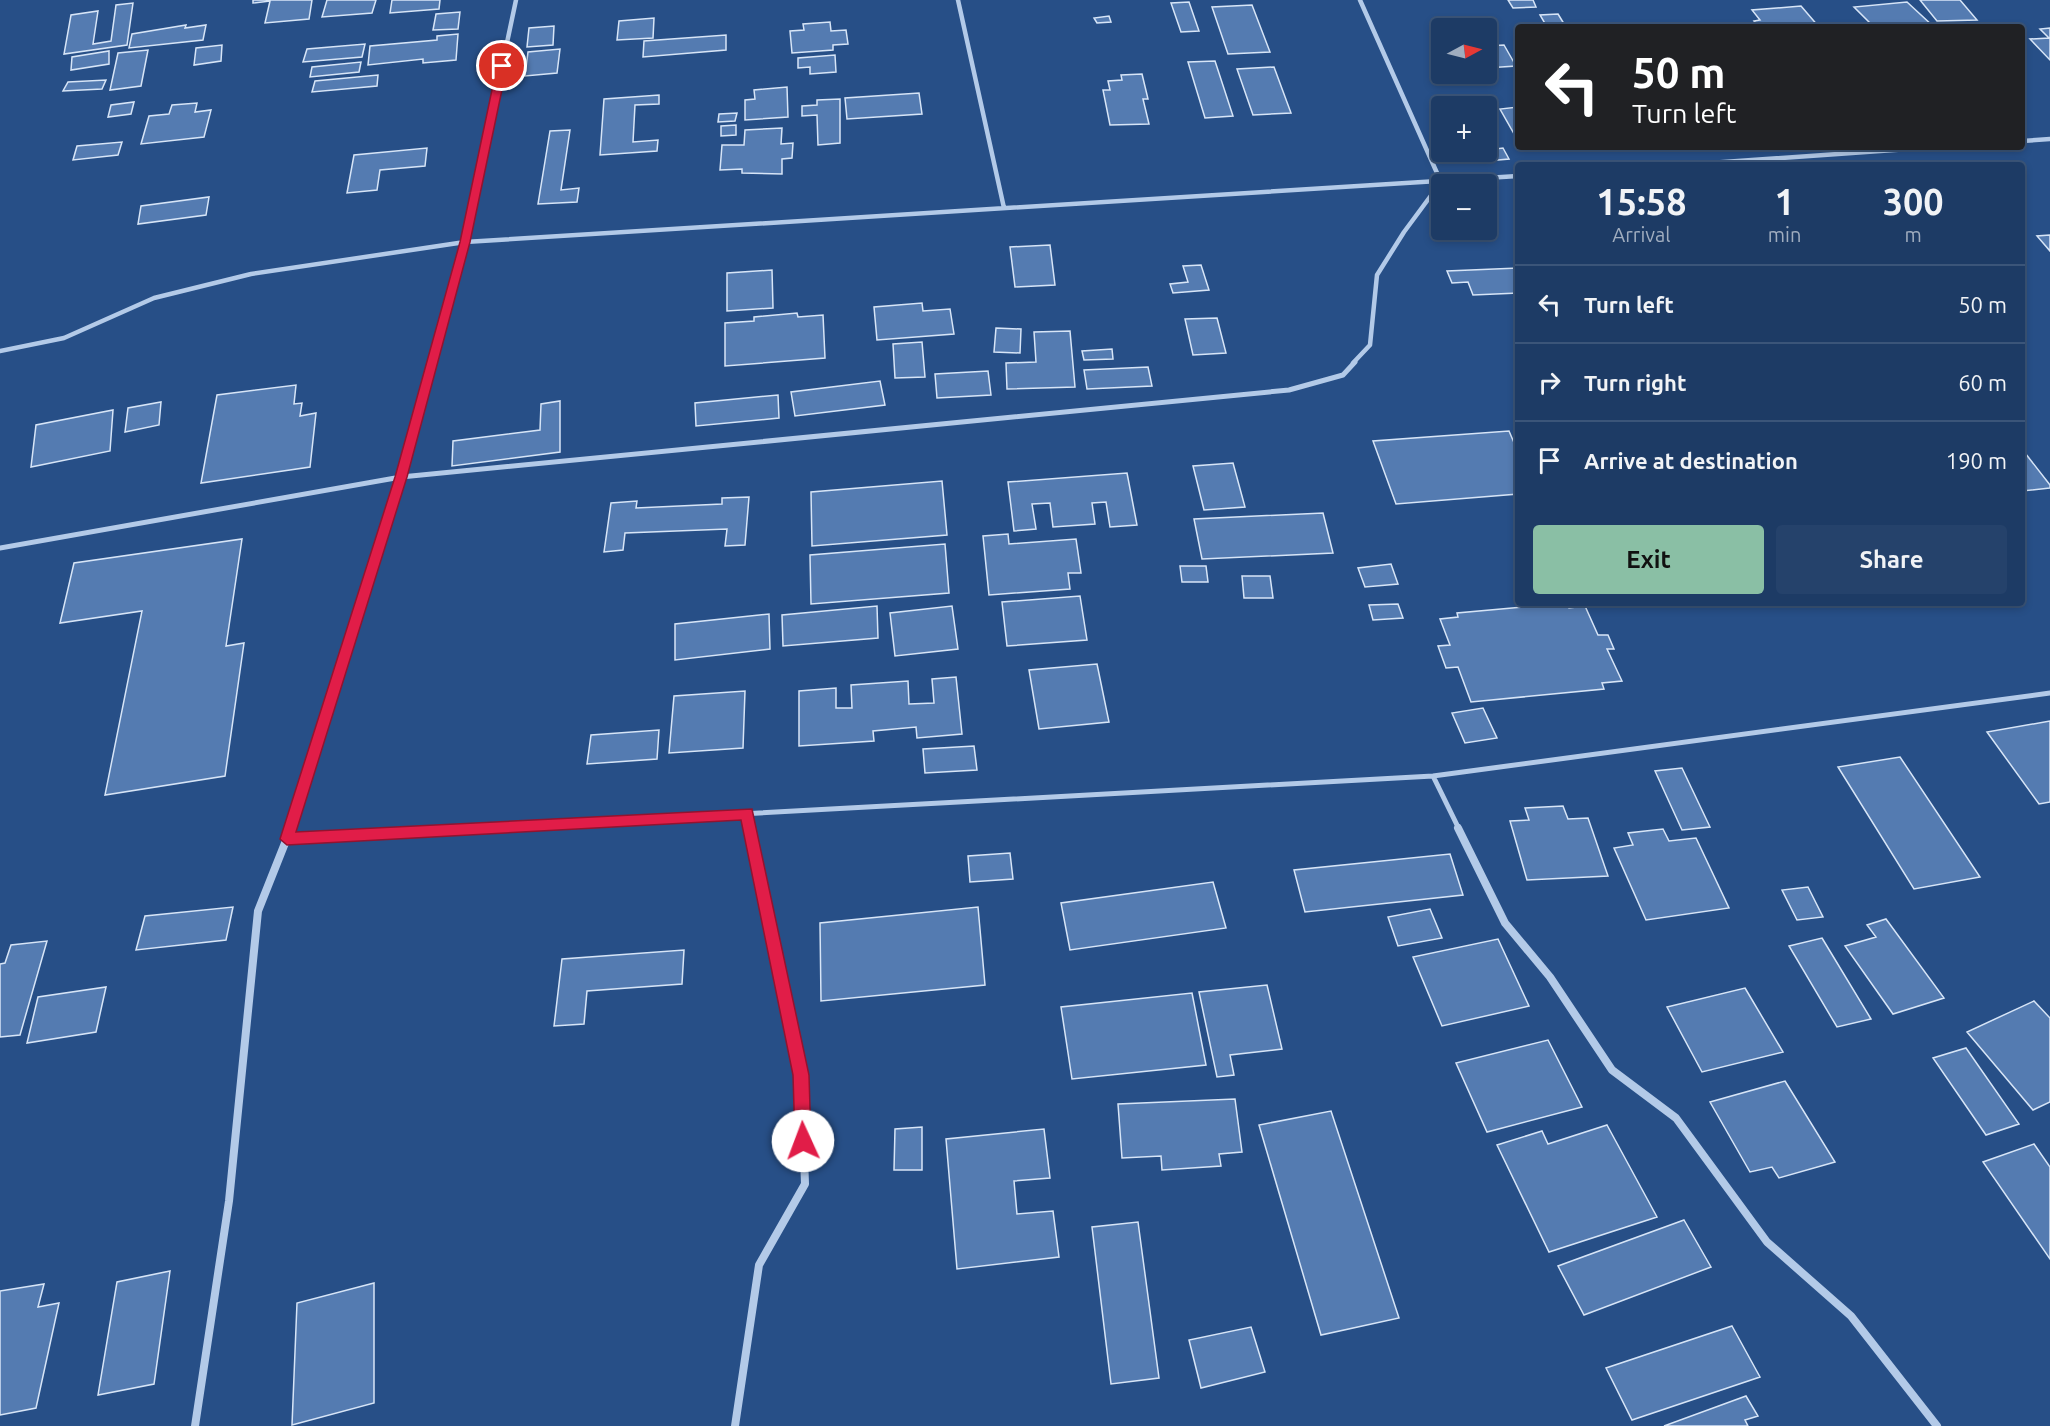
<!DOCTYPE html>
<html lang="en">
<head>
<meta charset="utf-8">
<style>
	body { margin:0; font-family:Ubuntu,sans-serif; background:#25426b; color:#f1f3f6; height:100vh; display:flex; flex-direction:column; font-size:22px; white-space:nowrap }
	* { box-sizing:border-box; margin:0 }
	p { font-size:20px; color:#a0adbf }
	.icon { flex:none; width:33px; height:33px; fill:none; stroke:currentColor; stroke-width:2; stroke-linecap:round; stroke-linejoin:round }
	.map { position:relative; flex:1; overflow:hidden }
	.panel { position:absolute; left:1515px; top:162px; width:510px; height:444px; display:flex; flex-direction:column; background:#1d3b65; border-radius:6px; box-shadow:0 3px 9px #0003,0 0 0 2px #3b5579 }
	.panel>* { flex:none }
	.hud { position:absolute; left:1515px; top:24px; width:510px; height:126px; border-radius:6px; box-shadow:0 3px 9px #0003,0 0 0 2px #3b5579; background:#202124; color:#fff; overflow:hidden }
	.needle { width:39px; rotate:83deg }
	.fabs { position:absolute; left:1431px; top:18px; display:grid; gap:12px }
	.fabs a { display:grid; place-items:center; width:66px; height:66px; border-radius:6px; background:#1d3b65; box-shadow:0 3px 9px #0003,0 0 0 2px #3b5579; font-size:30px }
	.pin { position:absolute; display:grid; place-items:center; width:51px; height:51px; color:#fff; margin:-26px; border:3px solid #fff; border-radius:50%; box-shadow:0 2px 6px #0007 }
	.me { position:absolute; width:66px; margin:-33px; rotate:358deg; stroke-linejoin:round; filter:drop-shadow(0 0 4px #0008) }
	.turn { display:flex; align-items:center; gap:21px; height:126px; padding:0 18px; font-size:27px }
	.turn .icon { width:78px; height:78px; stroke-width:2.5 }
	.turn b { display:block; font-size:42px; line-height:51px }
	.eta { display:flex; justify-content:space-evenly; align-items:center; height:102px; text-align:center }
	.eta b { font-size:36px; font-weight:600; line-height:42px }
	.primary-button { display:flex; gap:12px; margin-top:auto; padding:12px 18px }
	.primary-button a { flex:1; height:69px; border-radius:6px; background:#8abfa5; color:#111; font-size:24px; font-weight:600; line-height:69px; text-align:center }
	.primary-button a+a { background:#25426b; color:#f1f3f6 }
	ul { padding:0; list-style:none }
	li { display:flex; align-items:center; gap:18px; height:78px; padding:0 18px; border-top:2px solid #3b5579 }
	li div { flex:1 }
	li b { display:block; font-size:22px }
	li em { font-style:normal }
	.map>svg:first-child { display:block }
	.building { fill:#547bb1; stroke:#d7e5f7; stroke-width:1.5 }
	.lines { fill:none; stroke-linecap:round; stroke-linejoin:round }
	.street-far2 { stroke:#b3cae8; stroke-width:4.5 }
	.street-far1 { stroke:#b3cae8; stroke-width:5 }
	.street { stroke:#b3cae8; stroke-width:8 }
	.route { fill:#e11d48; stroke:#92132f; stroke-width:1.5 }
</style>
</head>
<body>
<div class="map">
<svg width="2050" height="1426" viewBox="0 0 2050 1426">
	<rect width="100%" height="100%" fill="#274f87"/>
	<!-- building -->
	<path class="building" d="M 253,0 L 312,0 L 309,19 L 265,23 L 270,1 L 253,3 Z
		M 327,0 L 376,0 L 372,13 L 322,17 Z
		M 392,0 L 440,0 L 439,9 L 390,13 Z
		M 1508,0 L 1533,0 L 1536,7 L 1513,8 Z
		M 1920,0 L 1960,0 L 1977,20 L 1937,21 Z
		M 1189,2 L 1199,31 L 1181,32 L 1171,3 Z
		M 1907,2 L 1934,27 L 1874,27 L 1854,7 Z
		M 133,3 L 127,45 L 64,54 L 71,15 L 98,11 L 93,44 L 111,41 L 116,5 Z
		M 1252,5 L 1270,52 L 1228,54 L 1212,7 Z
		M 1801,6 L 1819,27 L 1759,27 L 1754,21 L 1760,20 L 1752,10 Z
		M 460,12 L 458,29 L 433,30 L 436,14 Z
		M 1558,14 L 1566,27 L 1547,27 L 1540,15 Z
		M 1109,16 L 1111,22 L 1097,23 L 1094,18 Z
		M 654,18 L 653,38 L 617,40 L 619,21 Z
		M 830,22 L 831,31 L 846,30 L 848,44 L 833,45 L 833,50 L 792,53 L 790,31 L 804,30 L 803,24 Z
		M 186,25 L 185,28 L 206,25 L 203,40 L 129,48 L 132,34 Z
		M 554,26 L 553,45 L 527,47 L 529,28 Z
		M 2050,28 L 2050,60 L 2030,39 L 2049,38 L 2040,29 Z
		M 458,34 L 456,60 L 423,63 L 423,59 L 368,65 L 370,46 L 437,40 L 437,36 Z
		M 726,35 L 726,50 L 643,57 L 644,41 Z
		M 365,44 L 362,57 L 303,62 L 307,49 Z
		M 222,45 L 221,61 L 194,65 L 196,48 Z
		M 1504,45 L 1516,66 L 1486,68 L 1486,46 Z
		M 560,49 L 557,73 L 525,76 L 528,52 Z
		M 148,50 L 141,86 L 110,90 L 118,53 Z
		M 109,51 L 109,64 L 71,70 L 72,57 Z
		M 835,55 L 836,72 L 810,74 L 810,67 L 798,68 L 798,58 Z
		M 1215,61 L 1233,116 L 1205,118 L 1188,62 Z
		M 361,62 L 359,72 L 310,77 L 312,67 Z
		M 1274,67 L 1291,113 L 1253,115 L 1237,69 Z
		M 1142,74 L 1148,99 L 1143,99 L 1149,124 L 1110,125 L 1103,90 L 1110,90 L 1108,81 L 1122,80 L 1121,75 Z
		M 378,75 L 377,86 L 312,92 L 315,81 Z
		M 106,80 L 102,89 L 63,91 L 68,82 Z
		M 787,87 L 788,117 L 745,120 L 745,100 L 755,99 L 754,90 Z
		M 919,93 L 922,114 L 847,119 L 845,98 Z
		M 659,95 L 659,104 L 635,105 L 633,142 L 658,140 L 657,151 L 600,155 L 604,99 Z
		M 840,99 L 840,143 L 818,145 L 817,115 L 802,116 L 802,106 L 817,105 L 817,100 Z
		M 134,102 L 131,114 L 108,117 L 111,105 Z
		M 197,103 L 195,112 L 211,110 L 204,137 L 141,144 L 149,116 L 169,114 L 172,105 Z
		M 1518,107 L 1518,139 L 1517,139 L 1500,109 Z
		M 737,113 L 735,121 L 718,122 L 719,114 Z
		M 736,125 L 736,135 L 721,136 L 721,126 Z
		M 782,128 L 781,144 L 793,143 L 792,158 L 782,159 L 782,174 L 742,173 L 742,169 L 720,170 L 722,145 L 744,145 L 745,130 Z
		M 570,130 L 561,190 L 579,188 L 577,202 L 538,204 L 550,131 Z
		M 122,142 L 118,155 L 73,160 L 77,146 Z
		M 427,148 L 425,166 L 380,170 L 377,190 L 347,193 L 354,155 Z
		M 1503,148 L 1509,159 L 1475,162 L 1471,152 Z
		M 209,197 L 206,215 L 138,224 L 141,206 Z
		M 2050,235 L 2050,251 L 2037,236 Z
		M 1050,245 L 1055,285 L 1015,287 L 1010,247 Z
		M 1201,265 L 1209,290 L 1173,293 L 1170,284 L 1188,282 L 1183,266 Z
		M 1518,268 L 1518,293 L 1473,295 L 1468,282 L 1452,283 L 1447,271 Z
		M 772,270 L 773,308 L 727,311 L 727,273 Z
		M 922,303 L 923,311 L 950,309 L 954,334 L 877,340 L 874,307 Z
		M 797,313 L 798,317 L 823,315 L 825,358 L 725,366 L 725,323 L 754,321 L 754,317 Z
		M 1217,318 L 1226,353 L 1193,355 L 1185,319 Z
		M 996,328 L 1021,329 L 1020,353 L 994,352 Z
		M 1070,331 L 1075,387 L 1007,389 L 1006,363 L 1036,362 L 1034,332 Z
		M 922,342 L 925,377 L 895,378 L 893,344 Z
		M 1112,349 L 1113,359 L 1084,360 L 1082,351 Z
		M 1148,367 L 1152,386 L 1087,389 L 1084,370 Z
		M 988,371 L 991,395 L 937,398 L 935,374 Z
		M 880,381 L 885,405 L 795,416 L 791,392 Z
		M 296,385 L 294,404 L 302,403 L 300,416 L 316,413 L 310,467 L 201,483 L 217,395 Z
		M 778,395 L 779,418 L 696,426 L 695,403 Z
		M 560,401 L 560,452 L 452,466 L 453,441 L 540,430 L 541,404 Z
		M 161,402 L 159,425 L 125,432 L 128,408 Z
		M 113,410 L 110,451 L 31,467 L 36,425 Z
		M 1509,431 L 1518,452 L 1518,494 L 1396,504 L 1373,441 Z
		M 2022,449 L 2050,485 L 2050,488 L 2022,491 Z
		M 1233,463 L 1245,507 L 1204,510 L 1193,466 Z
		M 1127,473 L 1137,525 L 1110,527 L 1106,502 L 1092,503 L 1095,524 L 1053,527 L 1050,503 L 1032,504 L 1036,529 L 1014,531 L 1008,482 Z
		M 942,481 L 947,535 L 812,546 L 811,492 Z
		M 749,497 L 745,545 L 725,546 L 727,529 L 625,533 L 623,550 L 604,552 L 611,503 L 637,501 L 636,508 L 722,504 L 722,498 Z
		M 1323,513 L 1333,553 L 1202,559 L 1194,519 Z
		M 1008,534 L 1009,544 L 1076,539 L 1081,573 L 1068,573 L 1070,589 L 989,595 L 983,536 Z
		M 242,539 L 226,646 L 244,643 L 225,776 L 105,795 L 142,611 L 60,623 L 74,563 Z
		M 945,544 L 949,593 L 811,604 L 810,555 Z
		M 1391,564 L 1398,584 L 1365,587 L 1358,568 Z
		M 1180,566 L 1206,566 L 1208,582 L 1182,582 Z
		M 1242,576 L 1270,576 L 1273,598 L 1244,598 Z
		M 1080,596 L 1087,640 L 1007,646 L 1002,602 Z
		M 1567,603 L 1569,608 L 1585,606 L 1598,635 L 1608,635 L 1614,649 L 1607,649 L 1622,681 L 1602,683 L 1604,689 L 1471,702 L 1458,667 L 1446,668 L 1438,646 L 1450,645 L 1440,619 L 1458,617 L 1457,613 Z
		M 1398,604 L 1403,618 L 1373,620 L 1369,605 Z
		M 877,606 L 878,638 L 783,646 L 782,615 Z
		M 952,606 L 958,649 L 895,656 L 890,613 Z
		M 769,614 L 770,649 L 675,660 L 675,624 Z
		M 1097,664 L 1109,722 L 1039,729 L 1029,670 Z
		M 956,677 L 962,734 L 917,738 L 916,727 L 873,731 L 874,741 L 799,746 L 799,691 L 836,688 L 836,708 L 852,708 L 851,685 L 908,681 L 909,704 L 934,703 L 932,679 Z
		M 745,691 L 743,748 L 669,753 L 674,696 Z
		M 1483,708 L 1497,738 L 1465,743 L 1452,713 Z
		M 2050,721 L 2050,802 L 2039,804 L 1987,732 Z
		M 659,730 L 657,759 L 587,764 L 591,735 Z
		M 974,746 L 977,770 L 925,773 L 923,749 Z
		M 1900,757 L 1980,877 L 1914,889 L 1838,767 Z
		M 1682,768 L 1710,827 L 1682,830 L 1655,771 Z
		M 1563,806 L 1568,819 L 1588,818 L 1608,876 L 1527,880 L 1510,821 L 1529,820 L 1525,808 Z
		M 1663,829 L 1669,841 L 1696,838 L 1729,908 L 1646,920 L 1614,848 L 1633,845 L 1628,833 Z
		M 1010,853 L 1013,879 L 970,882 L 968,856 Z
		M 1450,854 L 1463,895 L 1305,912 L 1294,870 Z
		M 1213,882 L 1226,928 L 1070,950 L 1061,903 Z
		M 1808,887 L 1823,917 L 1797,920 L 1782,890 Z
		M 233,907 L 226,940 L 136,950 L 145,916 Z
		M 978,907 L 985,985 L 821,1001 L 820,923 Z
		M 1430,909 L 1442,938 L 1398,946 L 1388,917 Z
		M 1886,919 L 1944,998 L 1893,1014 L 1845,946 L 1876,937 L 1867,925 Z
		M 1822,938 L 1871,1019 L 1837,1027 L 1789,946 Z
		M 1498,939 L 1529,1006 L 1442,1026 L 1413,957 Z
		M 47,941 L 20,1035 L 0,1037 L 0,964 L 5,963 L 11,945 Z
		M 684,950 L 682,984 L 587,991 L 584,1024 L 554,1026 L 562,959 Z
		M 1267,985 L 1282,1049 L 1230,1055 L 1234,1075 L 1217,1077 L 1199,992 Z
		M 106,987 L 96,1032 L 27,1043 L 38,997 Z
		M 1745,988 L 1783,1052 L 1702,1072 L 1667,1007 Z
		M 1192,993 L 1206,1065 L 1072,1079 L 1061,1007 Z
		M 2034,1001 L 2050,1018 L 2050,1102 L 2033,1110 L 1967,1032 Z
		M 1548,1040 L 1582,1107 L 1487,1132 L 1456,1063 Z
		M 1966,1048 L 2019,1124 L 1986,1135 L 1933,1058 Z
		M 1785,1081 L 1835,1162 L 1779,1178 L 1772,1167 L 1750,1172 L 1710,1102 Z
		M 1235,1099 L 1242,1152 L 1219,1154 L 1221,1166 L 1162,1170 L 1161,1156 L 1122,1158 L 1118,1104 Z
		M 1331,1111 L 1399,1318 L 1321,1335 L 1259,1125 Z
		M 1607,1125 L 1657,1217 L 1549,1252 L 1497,1145 L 1542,1131 L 1548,1144 Z
		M 922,1127 L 922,1170 L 894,1170 L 895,1129 Z
		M 1044,1129 L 1050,1178 L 1014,1181 L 1017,1214 L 1053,1211 L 1059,1257 L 957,1269 L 946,1139 Z
		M 2034,1144 L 2050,1167 L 2050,1259 L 1983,1162 Z
		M 1684,1220 L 1711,1267 L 1584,1315 L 1558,1266 Z
		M 1138,1222 L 1159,1378 L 1111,1384 L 1092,1227 Z
		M 170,1271 L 154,1384 L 98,1395 L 117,1282 Z
		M 374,1283 L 374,1403 L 292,1425 L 297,1303 Z
		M 44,1284 L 38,1307 L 59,1303 L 36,1408 L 0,1415 L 0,1291 Z
		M 1732,1326 L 1760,1377 L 1632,1420 L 1606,1368 Z
		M 1251,1327 L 1265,1372 L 1201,1388 L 1189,1340 Z
		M 1746,1396 L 1758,1416 L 1745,1420 L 1748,1426 L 1664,1426 Z"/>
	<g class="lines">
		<!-- street-far2 -->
		<path class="street-far2" d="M 958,0 L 1004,208
			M 1360,0 L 1441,182
			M 2022,141 L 2050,139
			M 1681,165 L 1937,147
			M 0,351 L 64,338 L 154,298 L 251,274 L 465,242 L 1518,176
			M 432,363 L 465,242 L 516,0
			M 1353,363 L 1370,345 L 1377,275 L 1404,232 L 1441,182"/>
		<!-- street-far1 -->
		<path class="street-far1" d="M 0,548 L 401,477 L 1289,390 L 1343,375 L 1355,362
			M 1433,776 L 1459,829
			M 747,814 L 750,829
			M 290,829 L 401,477 L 432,362
			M 467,829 L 1433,776 L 2050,693"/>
		<!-- street -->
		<path class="street" d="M 1458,828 L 1505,923 L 1550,977 L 1612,1070 L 1676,1118 L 1767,1242 L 1851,1316 L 1937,1426
			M 287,839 L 494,828
			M 195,1426 L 229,1201 L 258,911 L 291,828
			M 735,1426 L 759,1265 L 805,1184 L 801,1075 L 750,828"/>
	</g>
	<!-- route -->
	<path class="route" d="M 502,63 L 507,66 L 470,242 L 407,477 L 296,832 L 752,809 L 809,1075 L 811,1141 L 809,1146 L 803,1149 L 797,1146 L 795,1141 L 793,1075 L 741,820 L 287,845 L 280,839 L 395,477 L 460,242 L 497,66 Z"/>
</svg>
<div class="fabs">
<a><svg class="needle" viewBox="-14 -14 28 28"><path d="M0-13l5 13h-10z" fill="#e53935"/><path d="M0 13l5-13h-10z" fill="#a0adbf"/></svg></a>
<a>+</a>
<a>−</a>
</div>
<div class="pin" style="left:502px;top:66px;background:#d93025"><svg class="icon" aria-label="arrive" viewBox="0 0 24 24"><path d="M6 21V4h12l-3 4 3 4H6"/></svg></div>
<svg class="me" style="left:803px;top:1141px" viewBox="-20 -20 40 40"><circle r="19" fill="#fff"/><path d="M0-13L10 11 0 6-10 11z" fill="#e11d48"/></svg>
<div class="hud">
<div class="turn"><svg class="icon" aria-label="left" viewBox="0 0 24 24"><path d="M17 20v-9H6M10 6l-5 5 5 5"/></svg><div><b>50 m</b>Turn left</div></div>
</div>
<section class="panel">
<div class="eta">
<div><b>15:58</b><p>Arrival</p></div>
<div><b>1</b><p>min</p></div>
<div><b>300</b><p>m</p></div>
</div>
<ul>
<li><svg class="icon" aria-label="left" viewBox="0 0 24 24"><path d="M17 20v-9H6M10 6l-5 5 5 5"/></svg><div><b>Turn left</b></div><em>50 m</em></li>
<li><svg class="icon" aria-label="right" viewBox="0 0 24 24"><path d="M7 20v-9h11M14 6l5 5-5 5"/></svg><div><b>Turn right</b></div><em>60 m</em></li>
<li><svg class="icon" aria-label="arrive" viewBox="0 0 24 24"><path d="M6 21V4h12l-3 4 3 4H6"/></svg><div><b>Arrive at destination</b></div><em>190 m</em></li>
</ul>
<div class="primary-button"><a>Exit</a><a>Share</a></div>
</section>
</div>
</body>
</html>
